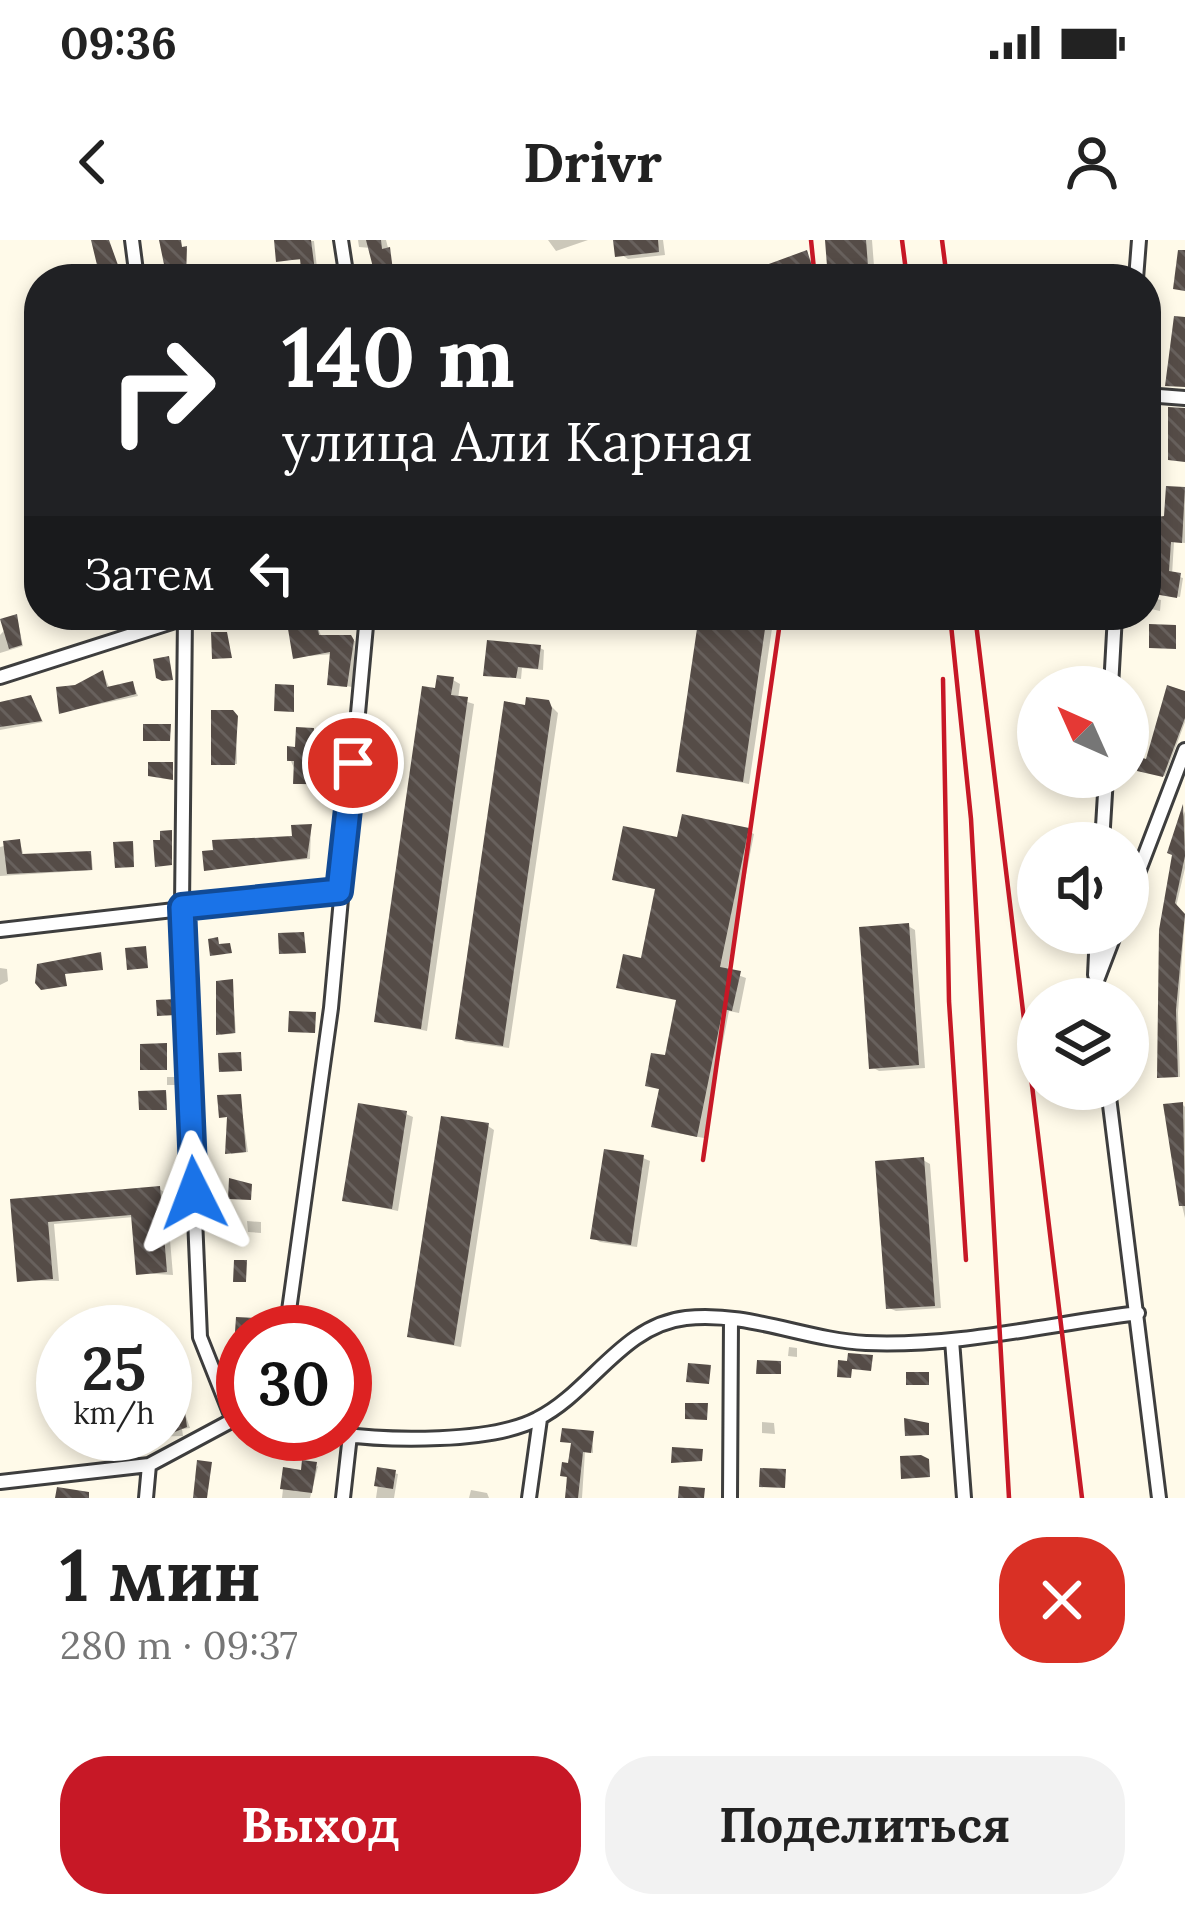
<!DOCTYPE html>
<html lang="ru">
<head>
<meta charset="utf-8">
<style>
	body { margin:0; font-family:Lora,serif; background:#f2f2f2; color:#222; height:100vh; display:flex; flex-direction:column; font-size:45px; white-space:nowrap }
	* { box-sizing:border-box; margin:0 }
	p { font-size:39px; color:#767676 }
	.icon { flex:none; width:66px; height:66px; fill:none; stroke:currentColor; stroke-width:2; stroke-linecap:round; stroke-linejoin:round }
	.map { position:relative; height:1258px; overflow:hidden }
	.details { display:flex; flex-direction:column; background:#fff; flex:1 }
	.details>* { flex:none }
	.top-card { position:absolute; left:24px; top:24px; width:1137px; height:366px; border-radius:48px; box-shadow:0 6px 18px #0003; background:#202124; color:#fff; overflow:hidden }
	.needle { width:78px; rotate:315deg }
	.controls { position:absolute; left:1017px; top:426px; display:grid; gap:24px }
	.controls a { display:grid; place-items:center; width:132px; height:132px; border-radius:50%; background:#fff; box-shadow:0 6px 18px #0003; font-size:60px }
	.speed { position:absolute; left:36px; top:1065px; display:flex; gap:24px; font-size:60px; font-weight:700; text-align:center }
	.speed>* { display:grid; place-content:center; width:156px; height:156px; border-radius:50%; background:#fff; box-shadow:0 6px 18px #0003; line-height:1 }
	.speed small { font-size:30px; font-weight:400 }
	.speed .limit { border:18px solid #d22; background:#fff; color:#111 }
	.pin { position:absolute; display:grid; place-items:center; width:102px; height:102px; color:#fff; margin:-51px; border:6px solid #fff; border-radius:50%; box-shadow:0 3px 12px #0007 }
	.me { position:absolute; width:132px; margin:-66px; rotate:357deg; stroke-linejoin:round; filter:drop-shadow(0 0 9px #0008) }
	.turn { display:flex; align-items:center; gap:42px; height:252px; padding:0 60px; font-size:54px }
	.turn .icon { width:156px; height:156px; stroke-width:2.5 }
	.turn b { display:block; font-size:84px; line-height:102px }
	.then { display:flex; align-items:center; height:114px; padding:0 60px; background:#0003; gap:24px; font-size:45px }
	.round { display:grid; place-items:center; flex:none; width:126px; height:126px; border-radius:48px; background:#f2f2f2 }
	.overview { display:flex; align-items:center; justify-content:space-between; height:204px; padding:0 60px }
	h1 { font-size:72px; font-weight:700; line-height:90px }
	.cta { display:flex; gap:24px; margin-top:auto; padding:24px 60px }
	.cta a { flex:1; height:138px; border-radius:48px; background:#c71826; color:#fff; font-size:48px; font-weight:700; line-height:138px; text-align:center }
	.cta a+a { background:#f2f2f2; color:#222 }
	.status { display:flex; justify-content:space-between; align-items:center; height:84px; padding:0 60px; background:#fff; direction:ltr }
	.status svg { height:33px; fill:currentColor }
	header { display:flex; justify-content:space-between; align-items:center; height:156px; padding:0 60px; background:#fff; font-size:54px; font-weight:700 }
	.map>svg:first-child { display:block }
	.shadow { fill:#0003 }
	.building { fill:url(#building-back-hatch) }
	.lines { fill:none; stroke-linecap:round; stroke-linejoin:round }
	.street-casing { stroke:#3e3e3e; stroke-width:18 }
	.street { stroke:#fff; stroke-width:12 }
	.rail { stroke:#c71826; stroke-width:4.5 }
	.route-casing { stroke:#114b97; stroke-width:30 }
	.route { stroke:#1a73e8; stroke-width:21 }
</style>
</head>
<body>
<div class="status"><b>09:36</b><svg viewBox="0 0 49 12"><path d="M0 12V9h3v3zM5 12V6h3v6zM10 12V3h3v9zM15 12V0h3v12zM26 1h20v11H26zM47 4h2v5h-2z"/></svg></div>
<header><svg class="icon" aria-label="back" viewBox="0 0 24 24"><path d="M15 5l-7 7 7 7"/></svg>Drivr<svg class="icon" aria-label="person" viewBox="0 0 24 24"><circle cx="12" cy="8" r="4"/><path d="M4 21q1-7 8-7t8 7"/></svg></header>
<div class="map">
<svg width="1185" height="1258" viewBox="0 0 1185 1258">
	<defs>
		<pattern id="building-back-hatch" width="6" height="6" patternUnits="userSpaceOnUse" patternTransform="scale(3)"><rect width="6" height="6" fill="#554c47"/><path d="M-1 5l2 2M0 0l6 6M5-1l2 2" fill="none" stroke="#68615d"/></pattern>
	</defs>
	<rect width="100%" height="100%" fill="#fffae9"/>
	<!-- shadow -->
	<path class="shadow" d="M 277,0 L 314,1 L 318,37 L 332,39 L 304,39 L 303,20 L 279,20 Z
		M 358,0 L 386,0 L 396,39 L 376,39 L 371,8 L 359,7 Z
		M 548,0 L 588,0 L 556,11 Z
		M 620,0 L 663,0 L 665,15 L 628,19 L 622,15 Z
		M 828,0 L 872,0 L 875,39 L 831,39 Z
		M 807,14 L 820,36 L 731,39 Z
		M 1168,250 L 1185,250 L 1185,303 L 1174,302 L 1172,335 L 1183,338 L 1180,357 L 1161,354 Z
		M 1148,357 L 1161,360 L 1160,371 L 1147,368 Z
		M 57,375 L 89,375 L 89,377 L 64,385 Z
		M 127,375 L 155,375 L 156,376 L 132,381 Z
		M 491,375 L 534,375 L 534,384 L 498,384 Z
		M 702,375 L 774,375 L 749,544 L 679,530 Z
		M 17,377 L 23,406 L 0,413 L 0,395 Z
		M 315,381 L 322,398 L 355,401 L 352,447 L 330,443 L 333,414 L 296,417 Z
		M 540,408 L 544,410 L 543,430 L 522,428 L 521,439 L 487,434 Z
		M 103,433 L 110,449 L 133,444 L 138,456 L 62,472 L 76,448 Z
		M 453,440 L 460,444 L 458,459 L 474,464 L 427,791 L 377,781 L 438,452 Z
		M 33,460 L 43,482 L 0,490 L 0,465 Z
		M 1185,460 L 1185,482 L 1165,536 L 1143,530 Z
		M 548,463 L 558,473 L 509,808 L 465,802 L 458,798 L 528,468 Z
		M 236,475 L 237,524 L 217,525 Z
		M 313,491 L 318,494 L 315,545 L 301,544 L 290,519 Z
		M 1185,571 L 1185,628 L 1176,667 L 1185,676 L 1178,773 L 1180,837 L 1163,837 L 1176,614 L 1170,612 Z
		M 311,587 L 310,619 L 206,629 L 295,598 Z
		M 748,591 L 754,594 L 727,731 L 746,738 L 739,773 L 729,771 L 704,898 L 661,890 L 654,886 L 661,850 L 648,845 L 667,819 L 679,761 L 643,721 L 658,650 L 615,639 L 679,600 Z
		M 20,602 L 24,617 L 91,614 L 93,630 L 0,636 L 0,607 Z
		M 908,686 L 915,690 L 925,828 L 879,831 L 872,827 Z
		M 0,728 L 7,729 L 8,741 L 0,745 Z
		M 232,742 L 236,793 L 221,795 L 219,793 Z
		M 167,837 L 178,837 L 178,845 L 167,845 Z
		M 240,857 L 248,912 L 231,914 L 230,877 L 222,876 Z
		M 1183,865 L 1185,867 L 1185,978 L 1173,928 Z
		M 406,874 L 413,877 L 398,971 L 345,960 Z
		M 488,886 L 494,890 L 461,1107 L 417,1099 L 410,1095 Z
		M 643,918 L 650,921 L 637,1007 L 600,1002 L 593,998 Z
		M 923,920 L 930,924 L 941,1068 L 896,1071 L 889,1068 Z
		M 159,949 L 166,953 L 173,1035 L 139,1033 L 134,977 L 54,984 L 59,1041 L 20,1040 L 14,962 Z
		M 247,981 L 261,982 L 261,993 L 248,992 Z
		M 789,1107 L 797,1108 L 797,1117 L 788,1116 Z
		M 183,1168 L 190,1188 L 182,1189 L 183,1196 L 144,1197 L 165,1194 L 165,1170 Z
		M 762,1182 L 774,1183 L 775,1194 L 762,1193 Z
		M 593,1194 L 593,1213 L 585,1212 L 582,1258 L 569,1258 L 565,1226 L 571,1226 Z
		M 318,1226 L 310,1258 L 282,1258 L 285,1231 L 303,1233 Z
		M 380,1230 L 398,1234 L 394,1258 L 376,1258 Z
		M 471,1250 L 487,1253 L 489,1258 L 469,1258 Z"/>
	<!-- building -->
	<path class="building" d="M 91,0 L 109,0 L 123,39 L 89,39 L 87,27 L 97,25 Z
		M 159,0 L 181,0 L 182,7 L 187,6 L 186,39 L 167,39 Z
		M 274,0 L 311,0 L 316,39 L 302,39 L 300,19 L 276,22 Z
		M 366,0 L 381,0 L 382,9 L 390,7 L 394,39 L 376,39 Z
		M 613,0 L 658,0 L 659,12 L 615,17 Z
		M 825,0 L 866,0 L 869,39 L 828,39 Z
		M 807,10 L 814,33 L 802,39 L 728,39 Z
		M 1178,10 L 1185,10 L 1185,51 L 1173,49 Z
		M 1174,76 L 1185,77 L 1185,147 L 1165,146 Z
		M 1168,167 L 1185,168 L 1185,222 L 1168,220 Z
		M 1166,246 L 1185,247 L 1182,303 L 1171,302 L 1169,331 L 1181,333 L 1177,358 L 1154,354 L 1160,302 L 1151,278 L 1164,276 Z
		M 17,374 L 22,405 L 9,409 L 0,379 Z
		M 699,375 L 767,375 L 743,542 L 676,532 Z
		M 316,378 L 319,395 L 351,395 L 354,400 L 347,447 L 327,445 L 330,412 L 293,419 L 287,383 Z
		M 1149,384 L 1176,385 L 1176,409 L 1149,408 Z
		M 211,392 L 227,392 L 232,418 L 212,419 Z
		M 487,400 L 541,405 L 538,429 L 518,427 L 516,438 L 483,436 Z
		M 169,416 L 173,440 L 162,441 L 156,438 L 153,419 Z
		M 103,430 L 107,447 L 133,441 L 136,454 L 59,474 L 56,447 L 75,445 Z
		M 437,435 L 454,437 L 451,455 L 468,457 L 421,789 L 374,782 L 422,446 L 435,448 Z
		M 275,444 L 294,445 L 294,472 L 274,471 Z
		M 1167,445 L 1185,451 L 1185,478 L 1163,537 L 1137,531 L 1140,517 L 1146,519 Z
		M 31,455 L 42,481 L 0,487 L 0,462 Z
		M 526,457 L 549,460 L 552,468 L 503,806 L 455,799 L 504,461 L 525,465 Z
		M 211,470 L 233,470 L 238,476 L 235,525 L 211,525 Z
		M 143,484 L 171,484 L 170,501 L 143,501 Z
		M 296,487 L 314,488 L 311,544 L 293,544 L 294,521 L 287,521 L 287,506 L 295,507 Z
		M 148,522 L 173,522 L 173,540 L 148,536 Z
		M 1183,564 L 1185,616 L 1175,663 L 1185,674 L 1176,770 L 1178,837 L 1157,838 L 1159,690 L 1172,615 L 1167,613 Z
		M 682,574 L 749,588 L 720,727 L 741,731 L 732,771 L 723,769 L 697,897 L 651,887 L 659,849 L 645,846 L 651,813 L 665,815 L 676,760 L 616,748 L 623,714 L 641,718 L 655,649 L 612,640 L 623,586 L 677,597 Z
		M 312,584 L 307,618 L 204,631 L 202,611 L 213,610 L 212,600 L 292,596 L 291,585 Z
		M 172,590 L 172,625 L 155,627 L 153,600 L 160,600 L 160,591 Z
		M 20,599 L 22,614 L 91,611 L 92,630 L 7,634 L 3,601 Z
		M 133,601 L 134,627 L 115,628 L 113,602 Z
		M 909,683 L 919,825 L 869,829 L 859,687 Z
		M 304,692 L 306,713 L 279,714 L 278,693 Z
		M 218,697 L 219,704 L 230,703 L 232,713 L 210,716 L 208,699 Z
		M 146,706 L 148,728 L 127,730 L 125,708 Z
		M 101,712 L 103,730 L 65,734 L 67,746 L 41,750 L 35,743 L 37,724 Z
		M 233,739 L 235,793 L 216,795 L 216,741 Z
		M 175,759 L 176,775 L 157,776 L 156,760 Z
		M 289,771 L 316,772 L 315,793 L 288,792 Z
		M 167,803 L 167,830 L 140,830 L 140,804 Z
		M 241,812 L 242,831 L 219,832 L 218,813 Z
		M 166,850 L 167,870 L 139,870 L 138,851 Z
		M 241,854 L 246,912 L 225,914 L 227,877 L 219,878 L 217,855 Z
		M 1183,862 L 1185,966 L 1179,966 L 1163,864 Z
		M 358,863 L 407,871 L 392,969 L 342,961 Z
		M 441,876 L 489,883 L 454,1105 L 407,1097 Z
		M 604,909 L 644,915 L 631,1005 L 590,999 Z
		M 924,917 L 935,1066 L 886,1069 L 875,921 Z
		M 229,938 L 252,944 L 251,960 L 228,959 Z
		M 160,946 L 167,1032 L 136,1035 L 131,975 L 48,982 L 53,1039 L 17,1042 L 10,959 Z
		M 234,1020 L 247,1020 L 246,1042 L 233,1042 Z
		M 236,1077 L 257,1078 L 256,1092 L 235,1092 Z
		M 848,1113 L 873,1115 L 871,1131 L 852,1129 L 851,1138 L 837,1137 L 838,1120 L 847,1121 Z
		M 757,1120 L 781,1121 L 781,1134 L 756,1134 Z
		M 688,1123 L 711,1125 L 709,1144 L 686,1142 Z
		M 906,1132 L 929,1132 L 929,1145 L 906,1145 Z
		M 685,1163 L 708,1163 L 707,1180 L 685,1179 Z
		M 184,1165 L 187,1187 L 165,1196 L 165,1167 Z
		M 904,1178 L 929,1183 L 929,1195 L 905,1196 Z
		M 562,1188 L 594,1191 L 591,1213 L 583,1212 L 578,1258 L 565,1258 L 567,1237 L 560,1236 L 562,1222 L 568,1223 L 571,1203 L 560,1202 Z
		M 672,1207 L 703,1209 L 702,1221 L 671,1223 Z
		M 921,1215 L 929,1219 L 930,1237 L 901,1239 L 900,1216 Z
		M 197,1220 L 212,1222 L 207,1258 L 193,1258 Z
		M 302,1220 L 317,1222 L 312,1253 L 280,1249 L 283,1227 L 301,1230 Z
		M 377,1227 L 396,1230 L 393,1249 L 374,1246 Z
		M 760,1228 L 786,1229 L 785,1248 L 759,1247 Z
		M 679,1246 L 705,1248 L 704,1258 L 678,1258 Z
		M 57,1247 L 89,1252 L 89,1258 L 55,1258 Z"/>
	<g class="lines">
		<!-- street casing -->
		<g class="street-casing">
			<path id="street" d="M 132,0 L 137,39
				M 341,0 L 347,39
				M 1136,39 L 1139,0
				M 1146,155 L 1185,158
				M 185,375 L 182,667 L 200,1097 L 233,1180
				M 0,437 L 194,375
				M 1111,447 L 1115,375
				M 1102,603 L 1106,537
				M 1128,659 L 1185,510
				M 0,690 L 339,651
				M 1095,735 L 1097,693
				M 1096,759 L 1094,748 L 1115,693
				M 1108,849 L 1159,1258
				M 286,1092 L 331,768 L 367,375
				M 952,1100 L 964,1258
				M 339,1194 C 389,1201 491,1203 537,1179 C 590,1153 622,1085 686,1078 C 747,1071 806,1100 866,1103 C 957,1107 1049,1084 1138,1073
				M 0,1242 L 149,1225 L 233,1180 L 243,1181
				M 146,1258 L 149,1225
				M 343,1258 L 350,1195
				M 529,1258 L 540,1179
				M 730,1258 L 731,1079"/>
		</g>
		<!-- street -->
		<use href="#street" class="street"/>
		<!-- rail -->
		<path class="rail" d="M 811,0 L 815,39
			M 902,0 L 907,39
			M 942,0 L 947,39
			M 950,375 L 971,579 L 1009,1258
			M 975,375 L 1082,1258
			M 943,439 L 949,761 L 966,1020
			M 703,920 L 781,375"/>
	</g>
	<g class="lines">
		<!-- route casing -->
		<g class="route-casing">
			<path id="route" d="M 194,953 L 182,667 L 339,651 L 353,523"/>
		</g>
		<!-- route -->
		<use href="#route" class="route"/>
	</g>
</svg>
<div class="controls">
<a><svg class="needle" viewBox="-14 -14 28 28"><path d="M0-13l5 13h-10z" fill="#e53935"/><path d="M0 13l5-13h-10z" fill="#767676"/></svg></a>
<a><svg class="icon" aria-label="sound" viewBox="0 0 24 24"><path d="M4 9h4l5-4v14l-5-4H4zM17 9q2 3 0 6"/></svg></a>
<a><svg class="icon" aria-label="layers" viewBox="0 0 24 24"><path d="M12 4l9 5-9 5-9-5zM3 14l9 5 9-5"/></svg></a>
</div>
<div class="speed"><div>25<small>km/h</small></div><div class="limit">30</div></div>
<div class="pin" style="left:353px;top:523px;background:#d93025"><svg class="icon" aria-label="arrive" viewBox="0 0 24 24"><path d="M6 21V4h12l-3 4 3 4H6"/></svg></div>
<svg class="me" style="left:194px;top:953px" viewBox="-20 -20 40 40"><path d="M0-17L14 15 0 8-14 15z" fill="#1a73e8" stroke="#fff" stroke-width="4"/></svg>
<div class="top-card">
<div class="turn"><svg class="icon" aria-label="right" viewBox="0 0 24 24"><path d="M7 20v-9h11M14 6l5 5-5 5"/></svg><div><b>140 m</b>улица Али Карная</div></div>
<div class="then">Затем<svg class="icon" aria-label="left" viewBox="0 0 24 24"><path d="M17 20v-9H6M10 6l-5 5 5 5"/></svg></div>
</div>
</div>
<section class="details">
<div class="overview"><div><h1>1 мин</h1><p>280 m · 09:37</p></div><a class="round" style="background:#d93025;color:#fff"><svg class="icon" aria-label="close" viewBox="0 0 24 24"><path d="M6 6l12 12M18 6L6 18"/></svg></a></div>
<div class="cta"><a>Выход</a><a>Поделиться</a></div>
</section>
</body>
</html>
